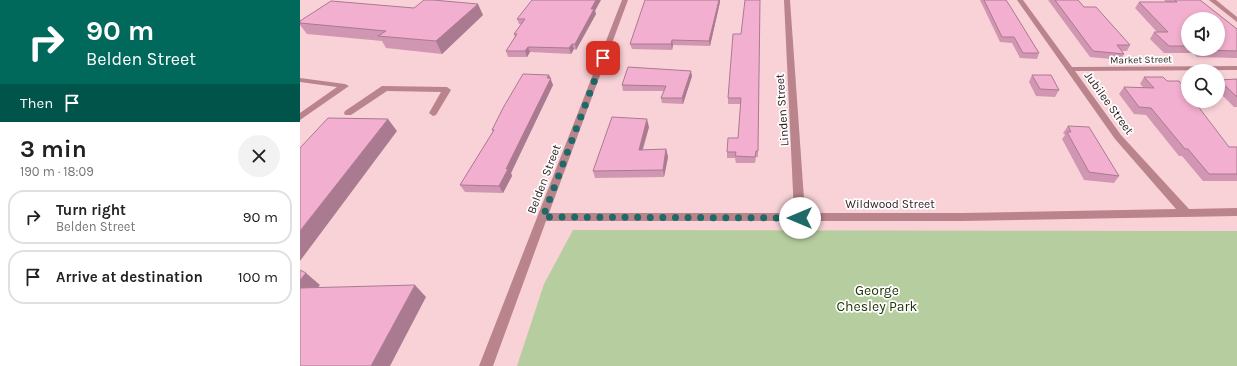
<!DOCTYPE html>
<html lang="en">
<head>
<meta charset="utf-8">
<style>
	body { margin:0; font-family:Karla,sans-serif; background:#f2f2f2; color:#222; height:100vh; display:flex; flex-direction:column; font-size:15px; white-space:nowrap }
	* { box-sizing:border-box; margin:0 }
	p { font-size:13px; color:#767676 }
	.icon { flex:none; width:22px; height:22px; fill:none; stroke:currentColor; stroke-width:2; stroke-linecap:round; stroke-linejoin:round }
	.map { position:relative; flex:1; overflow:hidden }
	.side { display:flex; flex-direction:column; background:#fff; width:300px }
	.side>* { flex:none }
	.banner { background:#00695c; color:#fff; overflow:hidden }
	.tools { position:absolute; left:881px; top:12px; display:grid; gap:8px }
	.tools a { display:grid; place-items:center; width:44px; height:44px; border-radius:50%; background:#fff; box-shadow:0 2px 6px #0003; font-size:20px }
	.pin { position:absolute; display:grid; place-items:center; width:34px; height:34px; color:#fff; margin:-17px; border-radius:8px; box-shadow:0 2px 6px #0006 }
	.me { position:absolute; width:44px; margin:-22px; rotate:270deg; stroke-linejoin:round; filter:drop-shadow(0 0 3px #0008) }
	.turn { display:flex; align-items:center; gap:14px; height:84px; padding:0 20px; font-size:18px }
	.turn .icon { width:52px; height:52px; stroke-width:2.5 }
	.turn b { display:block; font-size:28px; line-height:34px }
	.then { display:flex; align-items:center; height:38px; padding:0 20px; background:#0003; gap:8px; font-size:15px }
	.round { display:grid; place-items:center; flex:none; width:42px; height:42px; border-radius:21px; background:#f2f2f2 }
	.head { display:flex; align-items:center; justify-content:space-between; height:68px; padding:0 20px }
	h1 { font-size:24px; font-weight:700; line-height:30px }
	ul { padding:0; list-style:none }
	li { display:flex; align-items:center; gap:12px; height:54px; margin:0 8px 6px; padding:0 12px; border:2px solid #e0e0e0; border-radius:16px }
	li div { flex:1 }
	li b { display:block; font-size:15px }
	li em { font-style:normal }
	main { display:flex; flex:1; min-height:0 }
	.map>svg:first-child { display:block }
	.green { fill:#b6cd9f }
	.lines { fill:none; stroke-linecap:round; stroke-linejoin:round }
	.minor { fill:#ba848c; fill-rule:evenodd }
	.wall { fill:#d196b2; fill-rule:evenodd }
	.shaded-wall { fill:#aa7a91 }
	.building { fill:#f3afcf; stroke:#aa7a91 }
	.route { stroke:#1f6a66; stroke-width:7; stroke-dasharray:0 12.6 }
	.labels { text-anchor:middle; stroke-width:3.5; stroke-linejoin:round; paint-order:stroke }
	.far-street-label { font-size:10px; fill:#2f1d20; stroke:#fefefe }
	.street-label { font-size:12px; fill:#2f1d20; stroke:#fefefe }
	.near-park-label { font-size:14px; fill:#213407; stroke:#fefefe }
</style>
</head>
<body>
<main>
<section class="side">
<div class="banner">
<div class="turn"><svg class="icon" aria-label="right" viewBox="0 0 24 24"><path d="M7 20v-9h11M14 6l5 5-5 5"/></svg><div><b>90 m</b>Belden Street</div></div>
<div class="then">Then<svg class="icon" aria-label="arrive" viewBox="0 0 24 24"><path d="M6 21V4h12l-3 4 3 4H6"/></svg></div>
</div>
<div class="head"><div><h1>3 min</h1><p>190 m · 18:09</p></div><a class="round"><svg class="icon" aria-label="close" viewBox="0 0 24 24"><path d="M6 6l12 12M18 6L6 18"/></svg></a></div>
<ul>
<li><svg class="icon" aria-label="right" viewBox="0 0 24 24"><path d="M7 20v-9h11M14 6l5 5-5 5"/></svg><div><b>Turn right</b><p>Belden Street</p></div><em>90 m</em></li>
<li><svg class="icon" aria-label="arrive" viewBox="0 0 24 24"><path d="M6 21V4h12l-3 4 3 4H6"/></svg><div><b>Arrive at destination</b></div><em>100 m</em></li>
</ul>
</section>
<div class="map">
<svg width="937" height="366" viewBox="0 0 937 366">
	<rect width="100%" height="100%" fill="#f9d2d7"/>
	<!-- green -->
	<path class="green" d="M 273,230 L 937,231 L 937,366 L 217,366 L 244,284 Z"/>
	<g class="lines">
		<!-- minor -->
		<path class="minor" d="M 322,0 L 328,0 L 249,213 L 494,213 L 484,0 L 490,0 L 505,213 L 662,213 L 876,209 L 815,139 L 717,0 L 723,0 L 772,67 L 937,66 L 937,70 L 775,71 L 821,135 L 889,209 L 937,208 L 937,216 L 662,221 L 246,221 L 193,366 L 179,366 Z
			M 909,0 L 916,0 L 937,17 L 937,22 Z
			M 0,78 L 45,84 L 49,86 L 0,120 L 0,113 L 37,87 L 0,82 Z
			M 82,86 L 147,87 L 151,90 L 136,115 L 133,116 L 129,113 L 141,92 L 87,91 L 51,115 L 45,115 L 44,113 L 45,111 Z"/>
	</g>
	<!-- wall -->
	<path class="wall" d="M 460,0 L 458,157 L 456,157 L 455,163 L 436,163 L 435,158 L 427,158 L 427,152 L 438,138 L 441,104 L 428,104 L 428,98 L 441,34 Z
		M 680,0 L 706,0 L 739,53 L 737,59 L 720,58 L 712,43 L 700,42 Z
		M 748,0 L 778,0 L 784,7 L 830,45 L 827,51 L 822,51 L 824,54 L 821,60 L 790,57 Z
		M 864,0 L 900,0 L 937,29 L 937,58 L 897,57 L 893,53 L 864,53 L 850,39 L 854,32 L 857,32 L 835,8 L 839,2 L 866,2 ZM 888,19 L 918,49 L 888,49 Z
		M 420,2 L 410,46 L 373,45 L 372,50 L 332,49 L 330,44 Z
		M 295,11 L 296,14 L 276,50 L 274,49 L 271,54 L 230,52 L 227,57 L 208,57 L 206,51 L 215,38 L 214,34 L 221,24 L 219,24 L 217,19 Z
		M 183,15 L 142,54 L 86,48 L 82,41 L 7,34 L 0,25 L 0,21 Z
		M 249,75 L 253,85 L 211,173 L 212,176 L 203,193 L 165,192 L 160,185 L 193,132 L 192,130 Z
		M 732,75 L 759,90 L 755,97 L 736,96 L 729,82 Z
		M 392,76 L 383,104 L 362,103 L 361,98 L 364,91 L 323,91 L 322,85 Z
		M 844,77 L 929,147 L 937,147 L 937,181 L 903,181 L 882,156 L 879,156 L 846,115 L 834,114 L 819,94 L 824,87 L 843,87 L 840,84 Z
		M 937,79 L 937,107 L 934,107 L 918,91 L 918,81 L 919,80 Z
		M 768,126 L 819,176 L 814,183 L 784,180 L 762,139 L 765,135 L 763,133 Z
		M 349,127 L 343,150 L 366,149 L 368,157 L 364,177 L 295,178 L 293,171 Z"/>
	<!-- shaded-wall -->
	<path class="shaded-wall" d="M 296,0 L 301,0 L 295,11 L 296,14 L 276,50 L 275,44 L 291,9 Z
		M 419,0 L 420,0 L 420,2 L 410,46 L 409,41 Z
		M 178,4 L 183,15 L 142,54 L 136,41 Z
		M 372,40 L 373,45 L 372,50 L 371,44 Z
		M 272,44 L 274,49 L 271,54 L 269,48 Z
		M 228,47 L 230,52 L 227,57 L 225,51 Z
		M 391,71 L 392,76 L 383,104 L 382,98 Z
		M 249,75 L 253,85 L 211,173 L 212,176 L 203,193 L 199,186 L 206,169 L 247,78 Z
		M 88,119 L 97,131 L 0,261 L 0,231 Z
		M 347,119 L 349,127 L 340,157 L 339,150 Z
		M 366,149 L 368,157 L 364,177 L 363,170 Z
		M 6,273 L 20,285 L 8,300 L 0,294 L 0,280 Z
		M 115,285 L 126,297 L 90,366 L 71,366 Z"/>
	<!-- building -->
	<path class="building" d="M 124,0 L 133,0 L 178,4 L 136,41 L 78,36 L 86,31 L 0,23 L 0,21 L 31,1 L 114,8 Z
		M 232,0 L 296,0 L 291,9 L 294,9 L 275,44 L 272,44 L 269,48 L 228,47 L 225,51 L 206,51 L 217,34 L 214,34 L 225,19 L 217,19 Z
		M 345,0 L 419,0 L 409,41 L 372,40 L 371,44 L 330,44 Z
		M 445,0 L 460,0 L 458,151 L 456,151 L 455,157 L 435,156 L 436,152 L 427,152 L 428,138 L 438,138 L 441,98 L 428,98 L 433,34 L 441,34 Z
		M 684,0 L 706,0 L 710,6 L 739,53 L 723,53 L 714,37 L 702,37 Z
		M 755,0 L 778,0 L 784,7 L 796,7 L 830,45 L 817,45 L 824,54 L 793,51 Z
		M 875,0 L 900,0 L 937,29 L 937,51 L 902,50 L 901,49 L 918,49 L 918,19 L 888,19 L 888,46 L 869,46 L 854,32 L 868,32 L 839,2 L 877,2 Z
		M 328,67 L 391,71 L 382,98 L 361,98 L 366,86 L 322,85 Z
		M 223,74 L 249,75 L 247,78 L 251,78 L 206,169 L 208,169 L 199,186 L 160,185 L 194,130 L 192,130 L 203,108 Z
		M 732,75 L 751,75 L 759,90 L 740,89 Z
		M 844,77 L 863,77 L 867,81 L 879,81 L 888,93 L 888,101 L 894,101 L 929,147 L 937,147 L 937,174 L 909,174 L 888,149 L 885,149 L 851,108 L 839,107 L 824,87 L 854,88 Z
		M 937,79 L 937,97 L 919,80 Z
		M 312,117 L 347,119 L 339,150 L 366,149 L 363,170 L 293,171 Z
		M 28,118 L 88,119 L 0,231 L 0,148 Z
		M 768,126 L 789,127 L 819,176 L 789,172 L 767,132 L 771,132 Z
		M 0,270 L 6,273 L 0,280 Z
		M 115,285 L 71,366 L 0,366 L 0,288 Z"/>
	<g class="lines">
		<!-- route -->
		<path class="route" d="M 303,58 L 243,217 L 500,218"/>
	</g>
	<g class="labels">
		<!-- far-street labels -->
		<g class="far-street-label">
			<text transform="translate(841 59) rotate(-1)" y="4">Market Street</text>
		</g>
		<!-- street labels -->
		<g class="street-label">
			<text transform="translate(809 103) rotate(54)" y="4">Jubilee Street</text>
			<text transform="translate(482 110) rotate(-94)" y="4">Linden Street</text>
			<text transform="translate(244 179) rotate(-69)" y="4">Belden Street</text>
			<text x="590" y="208">Wildwood Street</text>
		</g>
		<!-- near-park labels -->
		<g class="near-park-label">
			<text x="577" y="295">George<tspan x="577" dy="16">Chesley Park</tspan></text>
		</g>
	</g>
</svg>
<div class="tools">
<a><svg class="icon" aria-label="sound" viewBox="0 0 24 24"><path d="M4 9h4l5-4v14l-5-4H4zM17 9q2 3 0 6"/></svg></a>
<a><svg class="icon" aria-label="search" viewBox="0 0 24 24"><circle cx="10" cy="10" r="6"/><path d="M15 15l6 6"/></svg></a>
</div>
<div class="pin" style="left:303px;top:58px;background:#d93025"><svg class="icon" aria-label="arrive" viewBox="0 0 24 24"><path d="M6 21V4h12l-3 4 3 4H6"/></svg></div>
<svg class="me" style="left:500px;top:218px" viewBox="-20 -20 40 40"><circle r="19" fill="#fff"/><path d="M0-13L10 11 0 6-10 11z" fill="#1f6a66"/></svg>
</div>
</main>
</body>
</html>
